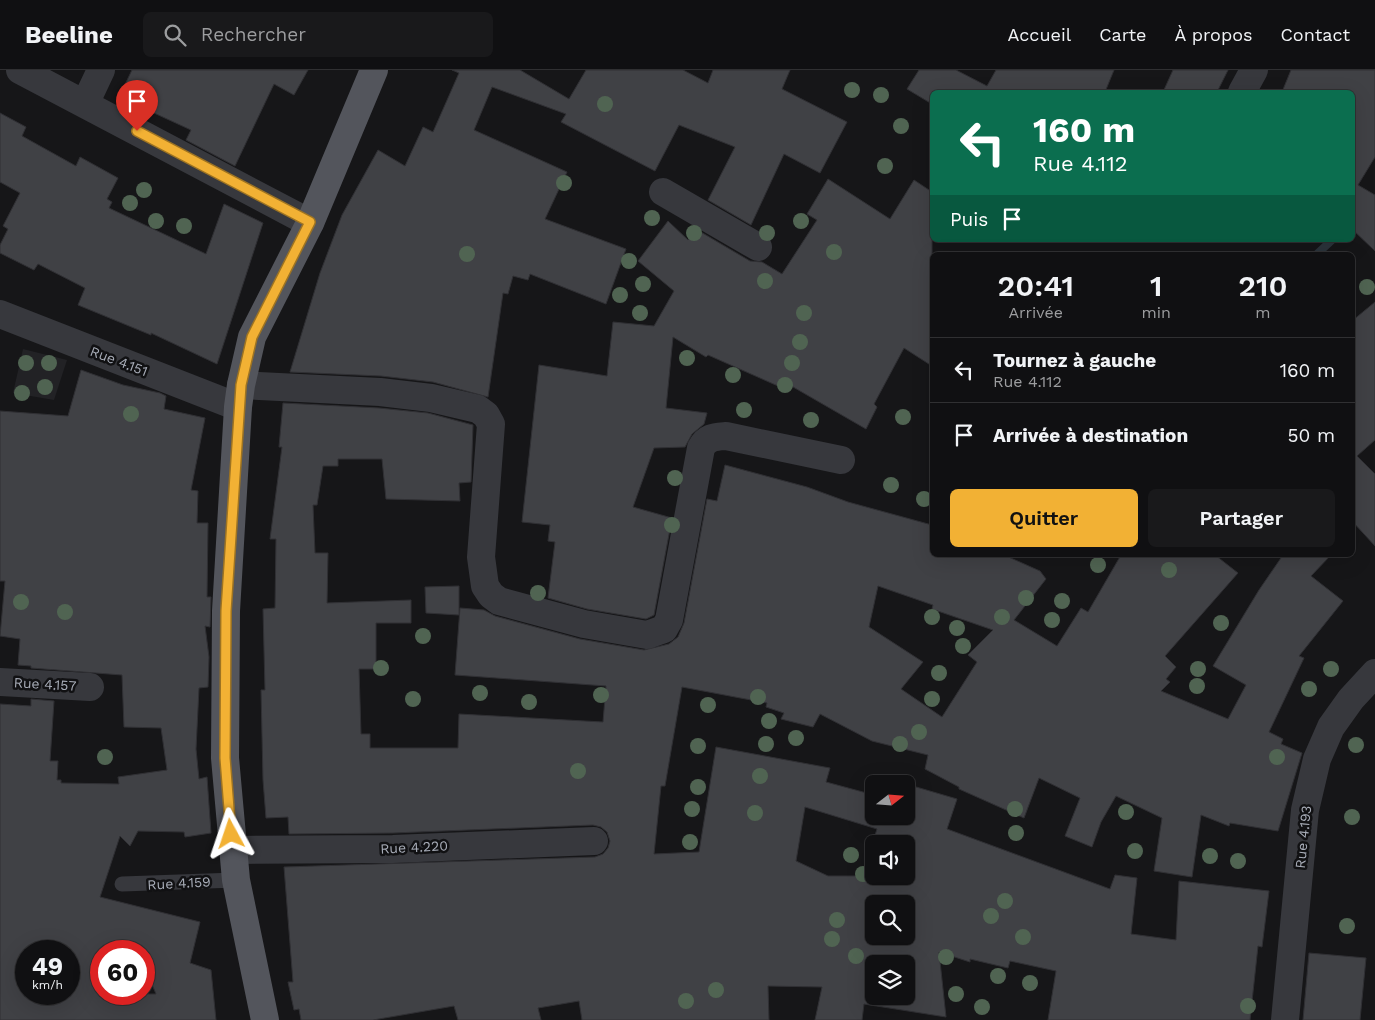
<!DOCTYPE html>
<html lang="fr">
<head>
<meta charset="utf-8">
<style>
	body { margin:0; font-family:"Work Sans",sans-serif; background:#19191b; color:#f1f3f6; height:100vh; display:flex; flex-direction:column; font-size:19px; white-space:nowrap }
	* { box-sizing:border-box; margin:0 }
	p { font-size:16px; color:#9c9d9f }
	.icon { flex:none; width:28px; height:28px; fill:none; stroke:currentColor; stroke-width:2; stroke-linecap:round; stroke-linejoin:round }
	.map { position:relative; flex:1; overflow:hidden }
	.sheet { position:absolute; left:930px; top:182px; width:425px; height:305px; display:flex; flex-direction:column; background:#101012; border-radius:8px; box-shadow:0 5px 20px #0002,0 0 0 1px #303032 }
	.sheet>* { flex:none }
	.hud { position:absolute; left:930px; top:20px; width:425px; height:152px; border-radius:8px; box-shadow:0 5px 20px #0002,0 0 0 1px #303032; background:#0b6e4f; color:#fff; overflow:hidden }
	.needle { width:32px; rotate:73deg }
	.buttons { position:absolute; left:865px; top:705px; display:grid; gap:10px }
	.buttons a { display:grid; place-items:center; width:50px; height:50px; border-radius:8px; background:#101012; box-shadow:0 5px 20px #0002,0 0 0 1px #303032; font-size:25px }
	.speed { position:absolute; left:15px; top:870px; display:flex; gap:10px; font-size:25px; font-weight:700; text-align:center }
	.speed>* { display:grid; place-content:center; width:65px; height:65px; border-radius:50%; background:#101012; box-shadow:0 5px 20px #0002,0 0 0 1px #303032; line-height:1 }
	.speed small { font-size:12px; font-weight:400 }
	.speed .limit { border:8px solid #d22; background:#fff; color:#111 }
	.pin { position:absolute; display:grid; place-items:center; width:42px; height:42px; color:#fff; margin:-51px -21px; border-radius:50% 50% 50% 0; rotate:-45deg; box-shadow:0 0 5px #0007 }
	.pin .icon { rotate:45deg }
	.me { position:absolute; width:55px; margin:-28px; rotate:355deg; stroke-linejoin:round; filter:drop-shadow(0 0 4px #0008) }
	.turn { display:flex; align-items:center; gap:18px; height:105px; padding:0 20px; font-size:22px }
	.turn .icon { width:65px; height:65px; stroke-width:2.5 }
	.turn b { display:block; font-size:35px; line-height:42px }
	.then { display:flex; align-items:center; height:48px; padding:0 20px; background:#0003; gap:10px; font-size:19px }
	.eta { display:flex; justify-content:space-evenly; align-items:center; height:85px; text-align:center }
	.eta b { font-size:30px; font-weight:600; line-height:35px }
	.cta { display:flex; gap:10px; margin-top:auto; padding:10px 20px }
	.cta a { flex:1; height:58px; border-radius:8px; background:#f2b134; color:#111; font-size:20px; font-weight:600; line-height:58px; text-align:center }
	.cta a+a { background:#19191b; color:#f1f3f6 }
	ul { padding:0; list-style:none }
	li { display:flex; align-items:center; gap:15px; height:65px; padding:0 20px; border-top:1px solid #303032 }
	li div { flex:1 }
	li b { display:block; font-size:19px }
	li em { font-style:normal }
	header { display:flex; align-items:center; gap:30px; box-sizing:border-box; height:70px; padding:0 25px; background:#101012; border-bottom:1px solid #303032 }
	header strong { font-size:24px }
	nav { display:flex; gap:28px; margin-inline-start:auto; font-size:18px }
	.search { width:350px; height:45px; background:#19191b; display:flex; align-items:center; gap:12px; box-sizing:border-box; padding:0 18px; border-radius:8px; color:#9c9d9f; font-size:19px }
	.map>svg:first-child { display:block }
	.built { fill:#222225 }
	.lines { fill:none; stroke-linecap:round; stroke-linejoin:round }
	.stream { stroke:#2c353c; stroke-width:8 }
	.building { fill:#404145; stroke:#303034; fill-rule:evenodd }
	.service { stroke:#37383d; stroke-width:15 }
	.minor { stroke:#37383d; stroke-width:28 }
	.primary { stroke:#53555c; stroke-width:28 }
	.tree { fill:#506452 }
	.route-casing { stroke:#9d7322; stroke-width:12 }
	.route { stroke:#f2b134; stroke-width:9 }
	.labels { text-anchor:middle; stroke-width:5; stroke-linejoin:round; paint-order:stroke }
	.street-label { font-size:14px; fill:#a8adb8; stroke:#111113 }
</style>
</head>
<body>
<header>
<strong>Beeline</strong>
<div class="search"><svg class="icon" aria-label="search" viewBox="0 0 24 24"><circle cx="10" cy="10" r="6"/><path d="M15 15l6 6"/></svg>Rechercher</div>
<nav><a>Accueil</a><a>Carte</a><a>À propos</a><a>Contact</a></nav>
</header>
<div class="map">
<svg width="1375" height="950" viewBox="0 0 1375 950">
	<rect width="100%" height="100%" fill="#161618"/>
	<!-- built -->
	<path class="built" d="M 23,279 L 67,290 L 54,330 L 13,323 Z"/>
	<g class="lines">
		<!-- stream -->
		<path class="stream" d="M 1316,185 L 1332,170"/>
	</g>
	<!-- building -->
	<path class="building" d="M 132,0 L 308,0 L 294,25 L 274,14 L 235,96 L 186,70 L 191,60 L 141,37 L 138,42 L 117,31 Z
		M 452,0 L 520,0 L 569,29 L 586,0 L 683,0 L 708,13 L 713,0 L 790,0 L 782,19 L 847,52 L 820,103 L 784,84 L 751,155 L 708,130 L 735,77 L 679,55 L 655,101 L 561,52 L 566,44 L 492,17 L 474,60 L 567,102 L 545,149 L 626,179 L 606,234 L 530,204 L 528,210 L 513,206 L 508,224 L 503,223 L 488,327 L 433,312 L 381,306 L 290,302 L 320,203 L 342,145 L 378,80 L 405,96 L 423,57 L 433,62 L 459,3 Z
		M 919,0 L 956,0 L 987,16 L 996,0 L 1114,0 L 1105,22 L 932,22 L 932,34 L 907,19 Z
		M 1173,0 L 1228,0 L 1217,22 L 1163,22 Z
		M 1291,0 L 1375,0 L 1375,87 L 1358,115 L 1375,125 L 1375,181 L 1352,159 L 1352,22 L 1282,22 Z
		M 0,43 L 26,57 L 22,66 L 76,96 L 80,87 L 118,108 L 107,129 L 112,132 L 109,138 L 206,184 L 224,134 L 263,153 L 217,294 L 151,263 L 151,265 L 78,235 L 85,218 L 38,194 L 34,200 L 0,183 L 0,175 L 8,159 L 3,156 L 20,123 L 0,112 Z
		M 828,109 L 890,149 L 914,110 L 932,122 L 932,296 L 904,278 L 874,334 L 877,337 L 866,359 L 781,310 L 778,316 L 708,285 L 706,287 L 673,267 L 666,338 L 707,343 L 704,354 L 692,364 L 685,377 L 654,378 L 633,437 L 672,448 L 654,545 L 646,549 L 587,539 L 548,528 L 555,472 L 548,471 L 550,455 L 522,452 L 539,295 L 607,306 L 613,252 L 654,256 L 674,221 L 638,191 L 668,151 L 688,170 L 694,158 L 750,191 L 762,192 L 782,204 L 817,150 L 807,144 Z
		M 1375,232 L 1375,370 L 1357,386 L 1375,404 L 1375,476 L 1352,451 L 1352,251 Z
		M 81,300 L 123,315 L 160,323 L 166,326 L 164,339 L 205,348 L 191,420 L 198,421 L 197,453 L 208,453 L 207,527 L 211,527 L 210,557 L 205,556 L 209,587 L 208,617 L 199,618 L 196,679 L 199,709 L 207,707 L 211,763 L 185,767 L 184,762 L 138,761 L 130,776 L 120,766 L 100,827 L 200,852 L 190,893 L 211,900 L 216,950 L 0,950 L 0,634 L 31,636 L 31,629 L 54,631 L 50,691 L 58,691 L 57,710 L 61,710 L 61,713 L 119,714 L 118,707 L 167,700 L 161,658 L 124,657 L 122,605 L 31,598 L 31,596 L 18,595 L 20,569 L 0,566 L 5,511 L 0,511 L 0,341 L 68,346 ZM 26,881 L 69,881 L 69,924 L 26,924 ZM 101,881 L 144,881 L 144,895 L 156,924 L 101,924 Z
		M 283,333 L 379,338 L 428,343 L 473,355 L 471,412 L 459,413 L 460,431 L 386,429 L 382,389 L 338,389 L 338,396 L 323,396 L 317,435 L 313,435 L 315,483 L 328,483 L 327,533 L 411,530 L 411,553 L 376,553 L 376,599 L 359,599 L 361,664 L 370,664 L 370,678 L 458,678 L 459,644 L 603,652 L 606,616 L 455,605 L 460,538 L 484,540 L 495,546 L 580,569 L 644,580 L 669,574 L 678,567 L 684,553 L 707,429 L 717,431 L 725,395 L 807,417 L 848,432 L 932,455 L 932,485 L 1004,485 L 1040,501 L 1046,509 L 1014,550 L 1057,576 L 1081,538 L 1088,542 L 1121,485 L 1215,485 L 1238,503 L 1165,586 L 1176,597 L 1166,609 L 1170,612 L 1161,621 L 1228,649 L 1246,615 L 1213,596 L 1259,520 L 1283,485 L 1331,485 L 1311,506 L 1343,531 L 1299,586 L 1304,588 L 1269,662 L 1283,669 L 1281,674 L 1302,683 L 1278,761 L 1230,753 L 1229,756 L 1201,745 L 1192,807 L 1154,801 L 1162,748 L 1116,726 L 1101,752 L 1092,777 L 1065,766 L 1080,728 L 1039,708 L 1024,748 L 959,719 L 959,717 L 925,699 L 928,685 L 872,671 L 820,644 L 813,657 L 781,649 L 784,643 L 766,637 L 767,633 L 682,617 L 665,716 L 661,716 L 654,784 L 699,782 L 716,677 L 830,698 L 826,712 L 874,725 L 874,746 L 906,746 L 906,714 L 957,729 L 947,759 L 1110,819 L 1115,805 L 1137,808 L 1131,864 L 1176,870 L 1179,811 L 1269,821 L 1262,877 L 1258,876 L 1250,950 L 1048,950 L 1056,901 L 1010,891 L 1008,898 L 970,889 L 970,892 L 939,882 L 946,947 L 864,934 L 862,950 L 815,950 L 822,917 L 768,916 L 769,950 L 582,950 L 579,931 L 538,938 L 541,950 L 458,950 L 454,936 L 373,950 L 301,950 L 299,939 L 294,940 L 288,912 L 293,912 L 284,797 L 595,787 L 603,784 L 608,778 L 610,771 L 607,762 L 601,757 L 593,755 L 393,763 L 289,764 L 288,747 L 266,748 L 263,710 L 261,620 L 265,620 L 263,539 L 275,538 L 276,469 L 270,469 L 282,377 L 279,377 ZM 878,516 L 933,535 L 932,539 L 993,560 L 968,585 L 977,592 L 942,647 L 901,619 L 923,592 L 869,557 ZM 805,737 L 877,759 L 862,806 L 828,806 L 796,791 ZM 874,774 L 906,774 L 906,806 L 874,806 ZM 874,834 L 906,834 L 906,866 L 874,866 ZM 874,894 L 906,894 L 906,926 L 874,926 Z
		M 459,516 L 459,545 L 426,543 L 425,517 Z
		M 1309,883 L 1366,888 L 1360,950 L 1303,950 Z"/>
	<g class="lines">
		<!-- service -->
		<path class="service" d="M 122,814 L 236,810"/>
		<!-- minor -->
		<path class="minor" d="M 20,0 L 310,153
			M 1242,22 L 1254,0
			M 85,34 L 101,0
			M 663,122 L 758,177
			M 0,244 L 238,337
			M 241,315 L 380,322 L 431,328 L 478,339 L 486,345 L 491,354 L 481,487 L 485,516 L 491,525 L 499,531 L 584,554 L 647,565 L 664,559 L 669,550 L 701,378 C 707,367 714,367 726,366 L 841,390
			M 0,612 L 90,617
			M 234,780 L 393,779 L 594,771
			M 1285,950 L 1305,740 L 1317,689 L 1331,657 L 1351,629 L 1375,603"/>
		<!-- primary -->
		<path class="primary" d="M 265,950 L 236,810 L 225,688 L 226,541 L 238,337 L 241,315 L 252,267 L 310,153 L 374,0"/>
	</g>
	<!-- trees -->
	<g class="tree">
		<circle cx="852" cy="20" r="8"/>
		<circle cx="881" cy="25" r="8"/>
		<circle cx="605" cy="34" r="8"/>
		<circle cx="901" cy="56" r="8"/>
		<circle cx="885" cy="96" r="8"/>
		<circle cx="564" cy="113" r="8"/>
		<circle cx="144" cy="120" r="8"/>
		<circle cx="130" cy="133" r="8"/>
		<circle cx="652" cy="148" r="8"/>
		<circle cx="156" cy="151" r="8"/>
		<circle cx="801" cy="151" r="8"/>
		<circle cx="184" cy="156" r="8"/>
		<circle cx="694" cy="163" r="8"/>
		<circle cx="767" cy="163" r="8"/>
		<circle cx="834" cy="182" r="8"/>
		<circle cx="467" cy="184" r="8"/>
		<circle cx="629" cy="191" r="8"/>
		<circle cx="765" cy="211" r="8"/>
		<circle cx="643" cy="214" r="8"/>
		<circle cx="1367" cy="217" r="8"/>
		<circle cx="620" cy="225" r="8"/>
		<circle cx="640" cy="243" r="8"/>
		<circle cx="804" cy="243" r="8"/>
		<circle cx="800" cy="272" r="8"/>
		<circle cx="687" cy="288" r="8"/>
		<circle cx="26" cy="293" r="8"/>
		<circle cx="49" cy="293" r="8"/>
		<circle cx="792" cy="293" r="8"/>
		<circle cx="733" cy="305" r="8"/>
		<circle cx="785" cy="315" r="8"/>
		<circle cx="45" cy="317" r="8"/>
		<circle cx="22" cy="323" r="8"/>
		<circle cx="744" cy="340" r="8"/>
		<circle cx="131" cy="344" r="8"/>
		<circle cx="903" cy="347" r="8"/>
		<circle cx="811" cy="350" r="8"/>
		<circle cx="675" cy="408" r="8"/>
		<circle cx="891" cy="415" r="8"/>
		<circle cx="924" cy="429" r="8"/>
		<circle cx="672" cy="455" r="8"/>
		<circle cx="1098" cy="495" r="8"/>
		<circle cx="1169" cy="500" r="8"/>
		<circle cx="538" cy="523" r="8"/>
		<circle cx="1026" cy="528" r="8"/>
		<circle cx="1062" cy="531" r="8"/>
		<circle cx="21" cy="532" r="8"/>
		<circle cx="65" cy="542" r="8"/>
		<circle cx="932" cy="547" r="8"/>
		<circle cx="1002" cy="547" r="8"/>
		<circle cx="1052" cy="550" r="8"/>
		<circle cx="1221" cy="553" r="8"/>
		<circle cx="957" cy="558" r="8"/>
		<circle cx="423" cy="566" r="8"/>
		<circle cx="963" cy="576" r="8"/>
		<circle cx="381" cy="598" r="8"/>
		<circle cx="1198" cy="599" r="8"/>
		<circle cx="1331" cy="599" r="8"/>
		<circle cx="939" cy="603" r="8"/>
		<circle cx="1197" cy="616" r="8"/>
		<circle cx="1309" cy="619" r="8"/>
		<circle cx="480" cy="623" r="8"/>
		<circle cx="601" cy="625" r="8"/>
		<circle cx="758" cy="627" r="8"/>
		<circle cx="413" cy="629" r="8"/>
		<circle cx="932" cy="629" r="8"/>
		<circle cx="529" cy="632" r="8"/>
		<circle cx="708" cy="635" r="8"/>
		<circle cx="769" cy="651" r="8"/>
		<circle cx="919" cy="662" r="8"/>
		<circle cx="796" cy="668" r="8"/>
		<circle cx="766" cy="674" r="8"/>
		<circle cx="900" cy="674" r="8"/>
		<circle cx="1356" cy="675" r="8"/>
		<circle cx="698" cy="676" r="8"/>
		<circle cx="105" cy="687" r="8"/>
		<circle cx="1277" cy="687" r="8"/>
		<circle cx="578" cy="701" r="8"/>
		<circle cx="760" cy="706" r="8"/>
		<circle cx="698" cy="717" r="8"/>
		<circle cx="692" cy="739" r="8"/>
		<circle cx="1015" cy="739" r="8"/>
		<circle cx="1126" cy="742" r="8"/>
		<circle cx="755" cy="743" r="8"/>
		<circle cx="1352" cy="747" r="8"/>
		<circle cx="1016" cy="763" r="8"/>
		<circle cx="690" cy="772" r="8"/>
		<circle cx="1135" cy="781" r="8"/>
		<circle cx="851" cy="785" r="8"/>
		<circle cx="1210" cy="786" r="8"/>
		<circle cx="1238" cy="791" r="8"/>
		<circle cx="863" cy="804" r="8"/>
		<circle cx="1005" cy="831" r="8"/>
		<circle cx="991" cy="846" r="8"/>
		<circle cx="837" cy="850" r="8"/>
		<circle cx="1347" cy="856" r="8"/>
		<circle cx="1023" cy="867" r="8"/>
		<circle cx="832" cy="869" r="8"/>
		<circle cx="856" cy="886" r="8"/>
		<circle cx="946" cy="887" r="8"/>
		<circle cx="998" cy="906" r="8"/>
		<circle cx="1030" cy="913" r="8"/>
		<circle cx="716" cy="920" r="8"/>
		<circle cx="956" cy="924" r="8"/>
		<circle cx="686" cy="931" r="8"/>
		<circle cx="1248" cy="936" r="8"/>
		<circle cx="982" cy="937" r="8"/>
	</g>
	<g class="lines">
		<!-- route casing -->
		<g class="route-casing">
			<path id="route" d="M 137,61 L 310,152 L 252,267 L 241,315 L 226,541 L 225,688 L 231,764"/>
		</g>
		<!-- route -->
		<use href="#route" class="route"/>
	</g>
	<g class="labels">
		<!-- street labels -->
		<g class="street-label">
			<text transform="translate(119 291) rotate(21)" y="5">Rue 4.151</text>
			<text transform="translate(45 614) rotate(3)" y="5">Rue 4.157</text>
			<text transform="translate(1303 767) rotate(-84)" y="5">Rue 4.193</text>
			<text transform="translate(414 777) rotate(-3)" y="5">Rue 4.220</text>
			<text transform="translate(179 813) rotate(-3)" y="5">Rue 4.159</text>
		</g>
	</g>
</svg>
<div class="buttons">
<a><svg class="needle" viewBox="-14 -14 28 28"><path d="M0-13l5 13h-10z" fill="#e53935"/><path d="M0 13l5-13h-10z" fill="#9c9d9f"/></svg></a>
<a><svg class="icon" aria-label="sound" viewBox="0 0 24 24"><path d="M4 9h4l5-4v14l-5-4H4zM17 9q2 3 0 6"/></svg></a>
<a><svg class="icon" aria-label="search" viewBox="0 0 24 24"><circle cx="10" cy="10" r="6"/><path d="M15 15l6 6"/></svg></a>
<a><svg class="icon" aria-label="layers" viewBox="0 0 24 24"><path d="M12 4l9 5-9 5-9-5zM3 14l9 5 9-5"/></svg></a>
</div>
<div class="speed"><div>49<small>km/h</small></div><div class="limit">60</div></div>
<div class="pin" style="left:137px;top:61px;background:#d93025"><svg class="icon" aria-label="arrive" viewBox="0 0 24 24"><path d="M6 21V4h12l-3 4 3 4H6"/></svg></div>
<svg class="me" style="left:231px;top:764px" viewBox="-20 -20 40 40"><path d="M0-17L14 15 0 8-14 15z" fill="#f2b134" stroke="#fff" stroke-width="4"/></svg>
<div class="hud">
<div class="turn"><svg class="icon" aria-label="left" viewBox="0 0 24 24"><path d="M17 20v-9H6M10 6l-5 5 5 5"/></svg><div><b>160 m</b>Rue 4.112</div></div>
<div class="then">Puis<svg class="icon" aria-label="arrive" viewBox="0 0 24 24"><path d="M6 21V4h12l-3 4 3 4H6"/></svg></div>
</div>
<section class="sheet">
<div class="eta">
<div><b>20:41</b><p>Arrivée</p></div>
<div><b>1</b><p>min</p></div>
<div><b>210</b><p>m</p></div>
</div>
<ul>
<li><svg class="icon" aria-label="left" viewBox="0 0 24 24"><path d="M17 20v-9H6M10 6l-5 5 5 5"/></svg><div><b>Tournez à gauche</b><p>Rue 4.112</p></div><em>160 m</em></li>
<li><svg class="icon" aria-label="arrive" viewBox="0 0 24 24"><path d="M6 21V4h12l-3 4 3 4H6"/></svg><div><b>Arrivée à destination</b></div><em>50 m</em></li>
</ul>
<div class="cta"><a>Quitter</a><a>Partager</a></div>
</section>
</div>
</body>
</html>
